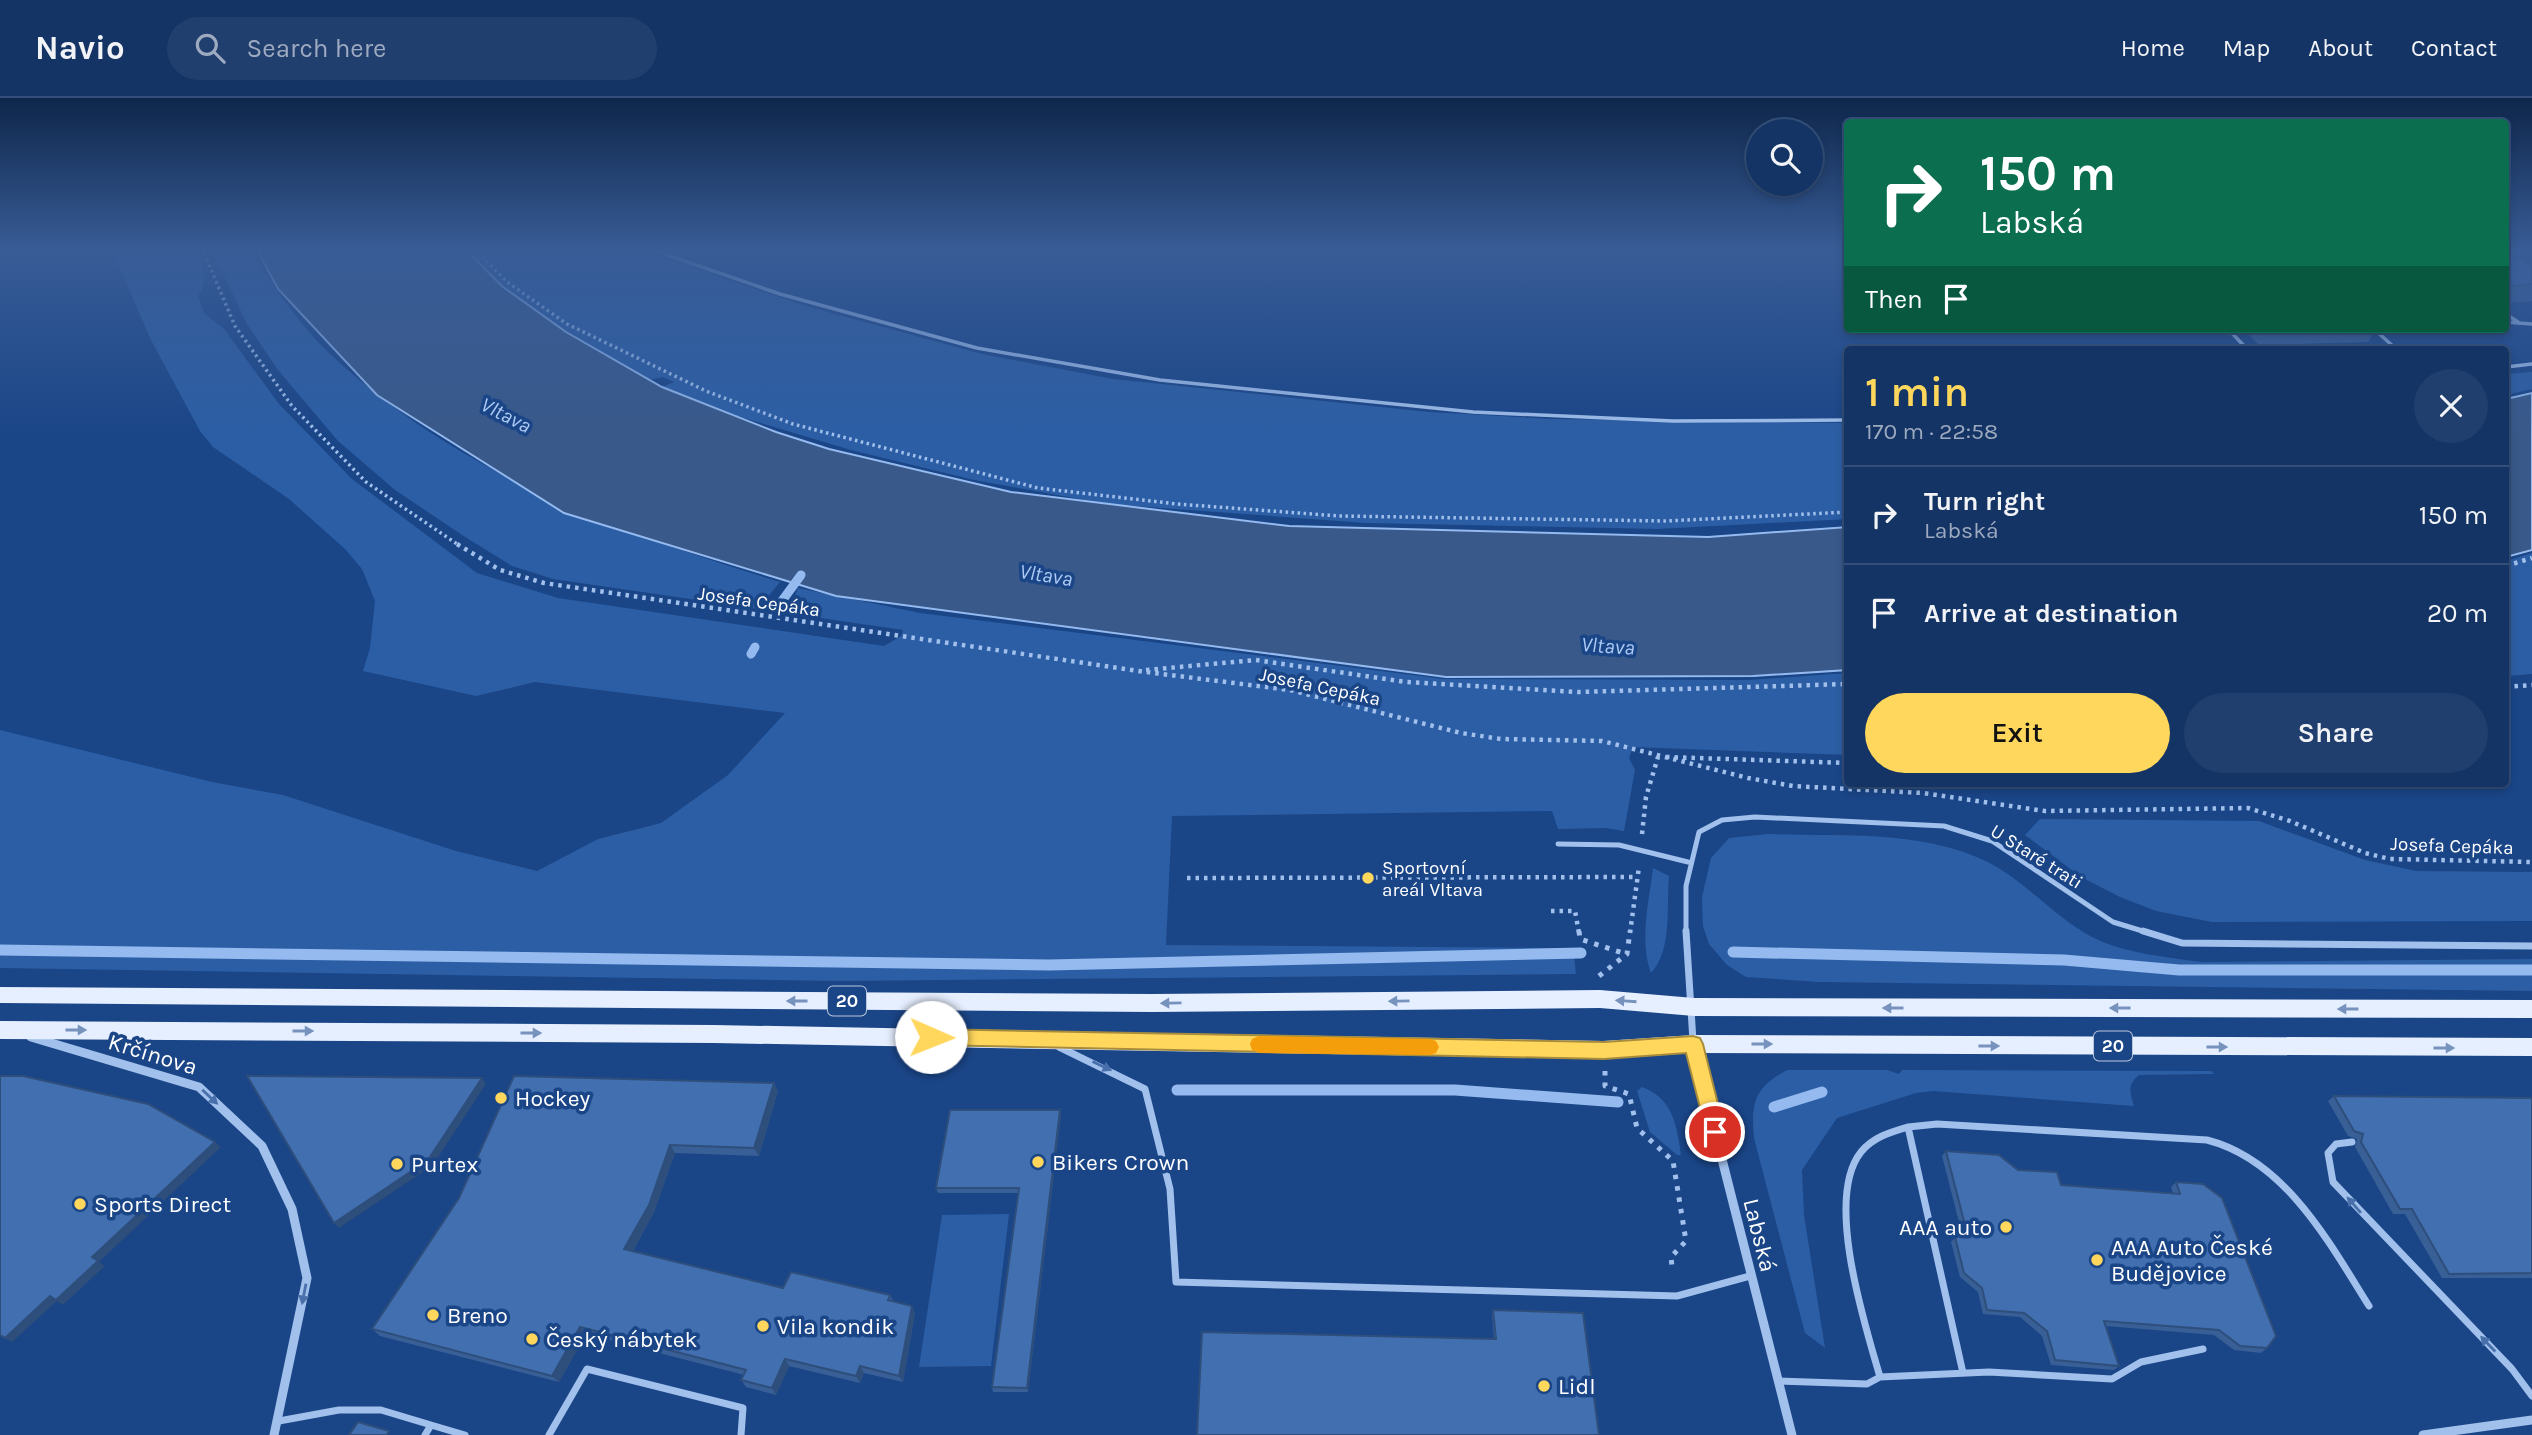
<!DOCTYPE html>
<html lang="en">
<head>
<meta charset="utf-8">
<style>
	body { margin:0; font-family:Karla,sans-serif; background:#213f6e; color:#f1f3f6; height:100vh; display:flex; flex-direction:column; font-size:26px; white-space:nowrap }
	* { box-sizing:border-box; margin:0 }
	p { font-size:23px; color:#9daabf }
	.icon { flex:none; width:38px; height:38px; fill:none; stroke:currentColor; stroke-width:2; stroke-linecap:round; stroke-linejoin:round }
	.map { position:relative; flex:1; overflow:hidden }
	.details { position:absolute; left:1844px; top:248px; width:665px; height:441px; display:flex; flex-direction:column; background:#143465; border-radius:7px; box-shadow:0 4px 10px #0003,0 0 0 2px #334f79 }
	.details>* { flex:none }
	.top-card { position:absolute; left:1844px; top:21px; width:665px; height:214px; border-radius:7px; box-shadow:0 4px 10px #0003,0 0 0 2px #334f79; background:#0b6e4f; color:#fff; overflow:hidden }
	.controls { position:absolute; left:1746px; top:21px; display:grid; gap:14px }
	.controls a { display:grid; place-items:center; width:77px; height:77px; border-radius:50%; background:#143465; box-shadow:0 4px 10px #0003,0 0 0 2px #334f79; font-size:35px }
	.pin { position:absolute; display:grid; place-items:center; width:60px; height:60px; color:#fff; margin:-30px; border:4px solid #fff; border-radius:50%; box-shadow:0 2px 7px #0007 }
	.me { position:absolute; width:77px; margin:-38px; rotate:91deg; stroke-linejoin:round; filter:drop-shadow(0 0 5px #0008) }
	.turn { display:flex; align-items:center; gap:24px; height:147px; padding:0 21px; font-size:32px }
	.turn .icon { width:91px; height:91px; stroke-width:2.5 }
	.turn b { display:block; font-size:49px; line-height:60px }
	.then { display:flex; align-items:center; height:66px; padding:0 21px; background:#0003; gap:14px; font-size:26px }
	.round { display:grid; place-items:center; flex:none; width:74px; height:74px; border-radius:37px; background:#213f6e }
	.summary { display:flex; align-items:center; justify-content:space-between; height:119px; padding:0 21px }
	h1 { font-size:42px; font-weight:600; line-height:52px; color:#ffd75c }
	.button { display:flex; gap:14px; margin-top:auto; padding:14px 21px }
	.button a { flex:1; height:80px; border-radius:42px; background:#ffd75c; color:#111; font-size:28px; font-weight:600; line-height:80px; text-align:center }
	.button a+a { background:#213f6e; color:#f1f3f6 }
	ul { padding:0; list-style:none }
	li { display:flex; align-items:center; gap:21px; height:98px; padding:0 21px; border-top:2px solid #334f79 }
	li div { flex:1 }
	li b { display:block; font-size:26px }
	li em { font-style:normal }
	header { display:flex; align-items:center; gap:42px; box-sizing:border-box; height:98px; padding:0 35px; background:#143465; border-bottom:2px solid #334f79 }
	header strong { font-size:33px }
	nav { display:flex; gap:38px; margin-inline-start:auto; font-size:24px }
	.search { width:490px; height:63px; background:#213f6e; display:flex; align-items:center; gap:18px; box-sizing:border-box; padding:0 24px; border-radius:38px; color:#9daabf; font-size:26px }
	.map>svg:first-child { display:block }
	.green { fill:#2c5ea5 }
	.water { fill:#39598a; stroke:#94baef; stroke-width:2 }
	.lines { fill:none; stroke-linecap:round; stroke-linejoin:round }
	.stream-far1 { stroke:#94baef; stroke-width:9 }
	.stream { stroke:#94baef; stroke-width:11 }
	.path-far2 { stroke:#a1c0ec; stroke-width:3.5; stroke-dasharray:2.5 3.5; stroke-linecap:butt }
	.path-far1 { stroke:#a1c0ec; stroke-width:4.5; stroke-dasharray:3.5 5; stroke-linecap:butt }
	.path { stroke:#a1c0ec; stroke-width:5; stroke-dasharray:4.5 7; stroke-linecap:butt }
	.lane-far2 { stroke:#a1c0ec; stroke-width:3.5 }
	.lane-far1 { stroke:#a1c0ec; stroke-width:5 }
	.lane { stroke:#a1c0ec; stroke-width:7 }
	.street { stroke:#a1c0ec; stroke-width:9 }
	.primary { fill:#e6efff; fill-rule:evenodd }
	.wall { fill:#395f97 }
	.shaded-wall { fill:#2e4e7b }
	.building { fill:#426fb0; stroke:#2e4e7b; stroke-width:2 }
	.oneway { fill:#7692bd }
	.oneway2 { fill:#4970aa }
	.route { fill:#ffd75c; stroke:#a68c3c; stroke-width:2 }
	.slow { fill:#f59e0b }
	.poi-dot { fill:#ffd75c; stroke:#1a4587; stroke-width:2.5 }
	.labels { text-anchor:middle; stroke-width:7; stroke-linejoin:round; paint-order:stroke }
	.shield { fill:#1a4587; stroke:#bac7db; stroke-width:2 }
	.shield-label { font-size:18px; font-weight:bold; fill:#fff }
	.street-label { font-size:19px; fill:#fff; stroke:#1a4587 }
	.poi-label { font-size:19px; fill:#fff; stroke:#1a4587; text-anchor:start }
	.water-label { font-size:21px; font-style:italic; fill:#accaf4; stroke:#1a4587 }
	.near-street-label { font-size:23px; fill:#fff; stroke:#1a4587 }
	.near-poi-label { font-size:23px; fill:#fff; stroke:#1a4587; text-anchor:start }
</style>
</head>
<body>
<header>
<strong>Navio</strong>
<div class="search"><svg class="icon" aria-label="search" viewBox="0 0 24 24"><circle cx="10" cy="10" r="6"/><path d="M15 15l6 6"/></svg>Search here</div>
<nav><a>Home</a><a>Map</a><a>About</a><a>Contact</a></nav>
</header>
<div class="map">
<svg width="2532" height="1337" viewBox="0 0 2532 1337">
	<rect width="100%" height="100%" fill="#1a4587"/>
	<!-- green -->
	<path class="green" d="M 111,150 L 194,150 C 203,169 210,180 198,198 L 204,215 L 224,231 L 279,306 L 352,381 L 477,475 L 558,500 L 884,548 L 901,538 L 903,532 L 553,481 L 512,468 L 462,437 L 395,392 L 338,343 L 278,272 L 247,226 L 211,150 L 248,150 C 272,185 298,226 329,255 C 455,374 617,434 780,484 L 762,506 L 790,510 L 798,490 L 920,515 L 1444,581 L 1749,582 L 1848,575 L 1848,657 L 1633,649 L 1629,660 L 1635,672 L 1624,733 L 1606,730 L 1558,731 L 1552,713 L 1172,718 L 1166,847 L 1573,850 L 1576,876 L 838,883 L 0,870 L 0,632 L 212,684 L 283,697 L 456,753 L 537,773 L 598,741 L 661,725 L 728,677 L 785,615 L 535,584 L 476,598 L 363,573 L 370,550 L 375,503 L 362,471 L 345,451 L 289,401 L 213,349 L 200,333 L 151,242 Z
		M 464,150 L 635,150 L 802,207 L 982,256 L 1113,281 L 1429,314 L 1550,321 L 1848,325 L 1848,421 L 1658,431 L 1366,425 L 1107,406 L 974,382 L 851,352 L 737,318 L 662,289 L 674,284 L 663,279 L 647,282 L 566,234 L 503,189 Z
		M 2532,274 L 2532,291 L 2506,297 L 2506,276 Z
		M 2532,455 L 2532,576 L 2506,578 L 2506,463 Z
		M 2040,721 L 2259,723 L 2365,762 L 2416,773 L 2532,774 L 2532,823 L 2212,824 L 2156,813 L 2120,799 L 2081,779 L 2025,737 Z
		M 1769,736 C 1838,739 1914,732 1979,760 C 2022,778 2051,817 2092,839 C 2123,855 2166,859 2201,864 L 2532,861 L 2532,893 L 1820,884 L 1746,879 L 1727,867 L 1709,846 L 1703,828 L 1702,799 L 1711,760 L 1729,740 Z
		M 1653,770 L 1669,778 C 1666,808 1673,851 1651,875 C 1639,842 1649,804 1653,770 Z
		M 1787,972 L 1887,972 L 1899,976 L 1902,972 L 2211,973 L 2214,976 L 2139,977 C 2127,987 2130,994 2134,1008 L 1933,993 L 1916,995 L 1837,1020 L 1802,1072 L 1804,1117 L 1825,1250 L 1805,1235 L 1754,1040 C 1751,1005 1754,990 1787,972 Z
		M 1642,989 C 1673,1000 1677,1028 1681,1057 L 1677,1057 L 1650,1034 L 1637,993 Z
		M 1009,1116 L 991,1268 L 919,1269 L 942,1117 Z"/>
	<!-- water -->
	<path class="water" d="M 256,150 L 464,150 L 503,189 L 566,234 L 662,289 L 776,334 L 829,351 L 1011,394 L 1289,428 L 1708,439 L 1848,429 L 1848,572 L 1753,578 L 1446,579 L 836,498 L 564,415 L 377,297 L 278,191 Z
		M 2532,295 L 2532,452 L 2506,459 L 2506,301 Z"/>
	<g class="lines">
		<!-- stream-far1 -->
		<path class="stream-far1" d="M 779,507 L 801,477
			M 751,556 L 755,549"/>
		<!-- stream -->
		<path class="stream" d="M 0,852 L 1049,867 L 1581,855
			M 1733,854 L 2064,862 L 2179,872 L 2532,872
			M 1177,992 L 1455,992 L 1618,1004
			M 1774,1009 L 1822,994"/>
		<!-- path-far2 -->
		<path class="path-far2" d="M 202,150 L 235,228 L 292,308 L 366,384 L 460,448
			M 474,150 L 507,184 L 567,226 L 706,293 L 793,326 L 1038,390 L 1177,406 L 1339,418 L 1666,423 L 1848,414"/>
		<!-- path-far1 -->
		<path class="path-far1" d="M 457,446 L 500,472 L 544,485 L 1138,573 L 1290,592 L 1461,635 L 1501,641 L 1602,643 L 1748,680 L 1793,688 L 1923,695 L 2045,713 L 2248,710 L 2290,723 L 2365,755 L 2390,761 L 2532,764
			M 2506,468 L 2532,460
			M 1146,572 L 1256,562 L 1406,584 L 1578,594 L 1848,586
			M 2506,589 L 2532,587
			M 1666,659 L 1848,665
			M 1642,736 L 1646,699 L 1658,659
			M 1187,780 L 1637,779
			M 1551,813 L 1575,813 L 1579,835
			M 1630,835 L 1639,769"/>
		<!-- path -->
		<path class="path" d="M 1579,833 L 1580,841 L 1626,856
			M 1599,878 L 1627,856 L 1630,833
			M 1605,973 L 1605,988 L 1629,996 L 1637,1030 L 1673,1063 L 1686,1143 L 1671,1159 L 1672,1168"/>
		<!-- lane-far2 -->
		<path class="lane-far2" d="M 647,150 L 780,196 L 977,250 L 1160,282 L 1473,314 L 1673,323 L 1848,322
			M 2506,216 L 2518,224
			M 2506,224 L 2532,226
			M 2228,231 L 2248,252
			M 2319,252 L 2395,250 L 2374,231
			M 2506,269 L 2532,266"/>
		<!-- lane-far1 -->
		<path class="lane-far1" d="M 1558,746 L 1619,747 L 1688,764
			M 1686,835 L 1686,788 L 1699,734 L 1722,722 L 1755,719 L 1944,728 L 1992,743 L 2113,824 L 2149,835"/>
		<!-- lane -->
		<path class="lane" d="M 1686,833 L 1693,943
			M 2143,833 L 2182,845 L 2532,848
			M 1059,949 L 1145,991 L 1170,1091 L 1176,1184 L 1677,1198 L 1750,1178
			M 2352,1044 L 2336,1046 L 2328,1055 L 2333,1084 L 2512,1271 L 2532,1298
			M 1963,1275 L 1908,1029 L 1937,1026 L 2207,1042 C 2285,1062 2329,1144 2369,1208
			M 1880,1279 C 1865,1227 1824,1100 1861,1054 C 1873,1039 1891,1034 1908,1029
			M 1778,1283 L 1867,1286 L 1880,1279 L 1989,1274 L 2112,1281 L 2141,1264 L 2203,1251
			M 279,1323 L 339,1312 L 381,1312 L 431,1327 L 425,1337
			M 431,1327 L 465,1337
			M 549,1337 L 587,1271 L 743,1310 L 741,1337"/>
		<!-- street -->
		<path class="street" d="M 31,939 L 199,989 L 262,1048 L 292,1111 L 307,1180 L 274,1337
			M 1693,947 L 1792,1337
			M 2423,1337 L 2532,1322"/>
		<!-- primary -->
		<path class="primary" d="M 0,889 L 1152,896 L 1600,892 L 1694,900 L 2532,902 L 2532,920 L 1694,918 L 1600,910 L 1152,914 L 0,905 Z
			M 0,923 L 714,927 L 1603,943 L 1693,937 L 2532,940 L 2532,958 L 1693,955 L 1603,961 L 714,945 L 0,941 Z"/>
	</g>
	<!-- wall -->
	<path class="wall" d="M 2506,150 L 2532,150 L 2532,203 L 2506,205 Z
		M 2243,231 L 2376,231 L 2368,244 L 2259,247 Z
		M 774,985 L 778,993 L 759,1058 L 675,1055 L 654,1114 L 633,1153 L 783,1190 L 890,1197 L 893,1203 L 915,1215 L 903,1284 L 864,1275 L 860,1285 L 789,1268 L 776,1297 L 746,1289 L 741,1282 L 744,1277 L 586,1236 L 559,1284 L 380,1238 L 372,1231 L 459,1100 Z
		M 2334,998 L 2532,1000 L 2532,1180 L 2442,1180 L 2405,1116 L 2393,1116 L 2355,1049 L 2357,1041 L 2348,1038 L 2328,1003 Z
		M 1060,1012 L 1061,1017 L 1028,1294 L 993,1294 L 992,1289 L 1018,1095 L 938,1095 L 936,1090 Z
		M 1946,1053 L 2018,1072 L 2061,1087 L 2173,1096 L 2171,1089 L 2176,1084 L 2267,1250 L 2261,1255 L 2234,1252 L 2214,1237 L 2106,1228 L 2119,1268 L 2114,1272 L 2051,1267 L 2042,1238 L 2020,1219 L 1983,1216 L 1978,1194 L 1960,1179 L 1951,1144 L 1961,1132 L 1942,1058 Z
		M 1493,1212 L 1599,1337 L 1494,1241 L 1492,1217 Z"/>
	<!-- shaded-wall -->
	<path class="shaded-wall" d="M 2532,156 L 2532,171 L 2518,159 Z
		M 482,980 L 486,986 L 433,1067 L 339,1130 L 334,1125 Z
		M 774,985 L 778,993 L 759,1058 L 754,1050 Z
		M 1060,1012 L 1061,1017 L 1028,1294 L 1027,1290 Z
		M 215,1044 L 221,1049 L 99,1164 L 105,1168 L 63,1207 L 57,1203 L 12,1244 L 5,1240 Z
		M 670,1047 L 675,1055 L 654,1114 L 630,1158 L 624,1151 Z
		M 912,1208 L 915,1215 L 903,1284 L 899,1278 Z
		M 580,1229 L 586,1236 L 559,1284 L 552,1278 Z
		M 785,1261 L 789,1268 L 776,1297 L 772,1290 Z
		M 860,1268 L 864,1275 L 860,1285 L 856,1278 Z"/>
	<!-- building -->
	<path class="building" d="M 2506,150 L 2532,150 L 2532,156 L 2518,159 L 2532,168 L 2532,186 L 2514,188 L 2506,182 Z
		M 0,978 L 23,978 L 148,1006 L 215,1044 L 92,1159 L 98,1163 L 56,1202 L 50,1198 L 5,1240 L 0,1237 Z
		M 247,978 L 482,980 L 428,1062 L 334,1125 Z
		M 514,978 L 774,985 L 754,1050 L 670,1047 L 649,1107 L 624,1151 L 783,1190 L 791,1174 L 890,1197 L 888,1202 L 912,1208 L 899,1278 L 860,1268 L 856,1278 L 785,1261 L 772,1290 L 741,1282 L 746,1272 L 580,1229 L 552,1278 L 372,1231 L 459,1100 Z
		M 2334,998 L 2532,1000 L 2532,1175 L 2449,1176 L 2412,1111 L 2400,1111 L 2361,1044 L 2363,1036 L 2354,1033 Z
		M 950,1012 L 1060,1012 L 1027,1290 L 992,1289 L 1019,1090 L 936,1090 Z
		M 1946,1053 L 1999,1057 L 2018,1072 L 2057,1074 L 2061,1087 L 2180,1096 L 2176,1084 L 2203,1086 L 2222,1100 L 2276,1238 L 2267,1250 L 2240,1248 L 2219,1232 L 2104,1223 L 2119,1268 L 2055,1262 L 2047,1233 L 2024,1215 L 1987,1212 L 1982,1190 L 1964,1175 L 1955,1139 L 1965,1127 Z
		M 1493,1212 L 1583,1215 L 1599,1337 L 1197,1337 L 1202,1234 L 1496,1241 Z
		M 358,1324 L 389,1333 L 387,1337 L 349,1337 Z"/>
	<!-- one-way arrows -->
	<defs><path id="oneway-solid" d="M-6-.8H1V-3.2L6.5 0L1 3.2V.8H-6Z" transform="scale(1.75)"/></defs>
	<g class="oneway">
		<use href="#oneway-solid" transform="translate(797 903) rotate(-180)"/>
		<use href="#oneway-solid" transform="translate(1399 903) rotate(179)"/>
		<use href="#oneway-solid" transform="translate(1626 903) rotate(-176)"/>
		<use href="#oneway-solid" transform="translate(1171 905) rotate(179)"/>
		<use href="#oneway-solid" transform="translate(1893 910) rotate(-180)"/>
		<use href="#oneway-solid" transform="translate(2120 910) rotate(-180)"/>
		<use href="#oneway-solid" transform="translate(2348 911) rotate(-180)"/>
		<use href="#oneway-solid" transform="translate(76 932)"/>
		<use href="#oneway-solid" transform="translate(303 933)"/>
		<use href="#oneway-solid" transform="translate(531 935)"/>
		<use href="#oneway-solid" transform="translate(1762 946)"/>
		<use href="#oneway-solid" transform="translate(1989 948)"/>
		<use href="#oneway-solid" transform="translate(2217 949)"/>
		<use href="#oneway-solid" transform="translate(2444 950)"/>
	</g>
	<g class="oneway2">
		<use href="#oneway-solid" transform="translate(1102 968) rotate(25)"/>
		<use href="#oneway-solid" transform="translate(210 999) rotate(43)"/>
		<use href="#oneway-solid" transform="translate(2354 1107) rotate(-131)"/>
		<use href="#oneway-solid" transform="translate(304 1196) rotate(101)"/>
		<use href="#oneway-solid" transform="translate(2488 1246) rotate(-134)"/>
	</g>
	<!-- sky -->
	<linearGradient id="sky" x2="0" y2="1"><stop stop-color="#0e264a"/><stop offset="0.45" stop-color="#385c96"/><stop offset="1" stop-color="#385c96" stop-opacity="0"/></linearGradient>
	<rect width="2532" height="337" fill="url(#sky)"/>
	<!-- route -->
	<path class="route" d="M 931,931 L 1604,944 L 1693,938 L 1700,940 L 1703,946 L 1725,1034 L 1722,1041 L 1715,1043 L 1708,1041 L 1686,955 L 1604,961 L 931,947 L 925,944 L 922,939 L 925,933 Z"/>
	<!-- slow -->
	<path class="slow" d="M 1259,938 L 1430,941 L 1436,943 L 1439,949 L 1436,955 L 1430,957 L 1259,955 L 1252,952 L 1250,946 L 1252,941 Z"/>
	<!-- markers -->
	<g class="poi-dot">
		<circle cx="1368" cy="780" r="7"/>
		<circle cx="501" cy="1000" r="7"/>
		<circle cx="1038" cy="1064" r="7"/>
		<circle cx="397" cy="1066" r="7"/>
		<circle cx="80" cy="1106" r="7"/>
		<circle cx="2006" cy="1129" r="7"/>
		<circle cx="2097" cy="1162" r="7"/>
		<circle cx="433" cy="1217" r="7"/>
		<circle cx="763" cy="1228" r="7"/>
		<circle cx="532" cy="1241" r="7"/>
		<circle cx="1544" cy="1288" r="7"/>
	</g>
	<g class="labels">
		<!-- shield labels -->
		<g class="shield">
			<rect x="828" y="888.5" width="38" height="29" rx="5"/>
			<rect x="2094" y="933.5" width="38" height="29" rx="5"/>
		</g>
		<g class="shield-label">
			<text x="847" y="909">20</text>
			<text x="2113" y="954">20</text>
		</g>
		<!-- street labels -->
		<g class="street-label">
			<text transform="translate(759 503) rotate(8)" y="7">Josefa Cepáka</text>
			<text transform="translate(1320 588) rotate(12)" y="7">Josefa Cepáka</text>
			<text transform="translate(2452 747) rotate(2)" y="7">Josefa Cepáka</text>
			<text transform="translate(2037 758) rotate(32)" y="7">U Staré trati</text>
		</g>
		<!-- poi labels -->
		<g class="poi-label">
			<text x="1382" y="776">Sportovní<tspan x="1382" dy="22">areál Vltava</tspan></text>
		</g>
		<!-- water labels -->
		<g class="water-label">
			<text transform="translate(506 317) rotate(27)" y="7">Vltava</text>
			<text transform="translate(1046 477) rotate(9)" y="7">Vltava</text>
			<text transform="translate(1608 548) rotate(4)" y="7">Vltava</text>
		</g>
		<!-- near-street labels -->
		<g class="near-street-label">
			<text transform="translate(153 956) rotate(17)" y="8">Krčínova</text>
			<text transform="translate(1760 1137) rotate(76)" y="8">Labská</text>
		</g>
		<!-- near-poi labels -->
		<g class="near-poi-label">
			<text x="515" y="1008">Hockey</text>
			<text x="1052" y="1072">Bikers Crown</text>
			<text x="411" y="1074">Purtex</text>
			<text x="94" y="1114">Sports Direct</text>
			<text x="1992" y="1137" text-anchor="end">AAA auto</text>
			<text x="2111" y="1157">AAA Auto České<tspan x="2111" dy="26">Budějovice</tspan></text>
			<text x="447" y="1225">Breno</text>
			<text x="777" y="1236">Vila kondik</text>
			<text x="546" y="1249">Český nábytek</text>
			<text x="1558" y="1296">Lidl</text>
		</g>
	</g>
</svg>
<div class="controls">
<a><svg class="icon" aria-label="search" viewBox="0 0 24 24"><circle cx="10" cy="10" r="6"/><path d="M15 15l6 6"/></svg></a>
</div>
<div class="pin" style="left:1715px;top:1034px;background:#d93025"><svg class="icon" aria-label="arrive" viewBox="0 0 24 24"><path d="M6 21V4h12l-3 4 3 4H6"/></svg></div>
<svg class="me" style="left:931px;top:939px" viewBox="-20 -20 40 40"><circle r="19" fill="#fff"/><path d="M0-13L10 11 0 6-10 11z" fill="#ffd75c"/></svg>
<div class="top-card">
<div class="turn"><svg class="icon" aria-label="right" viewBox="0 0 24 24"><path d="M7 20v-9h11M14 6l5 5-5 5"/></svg><div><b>150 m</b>Labská</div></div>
<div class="then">Then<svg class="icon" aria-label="arrive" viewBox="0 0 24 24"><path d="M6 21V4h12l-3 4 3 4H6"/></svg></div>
</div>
<section class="details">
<div class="summary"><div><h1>1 min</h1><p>170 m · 22:58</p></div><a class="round"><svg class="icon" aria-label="close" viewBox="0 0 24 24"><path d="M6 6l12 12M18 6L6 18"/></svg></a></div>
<ul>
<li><svg class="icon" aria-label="right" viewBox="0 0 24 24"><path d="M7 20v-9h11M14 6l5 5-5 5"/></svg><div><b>Turn right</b><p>Labská</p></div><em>150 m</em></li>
<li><svg class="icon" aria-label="arrive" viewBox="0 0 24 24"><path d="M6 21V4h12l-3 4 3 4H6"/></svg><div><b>Arrive at destination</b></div><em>20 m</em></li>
</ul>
<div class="button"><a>Exit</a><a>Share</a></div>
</section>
</div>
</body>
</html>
